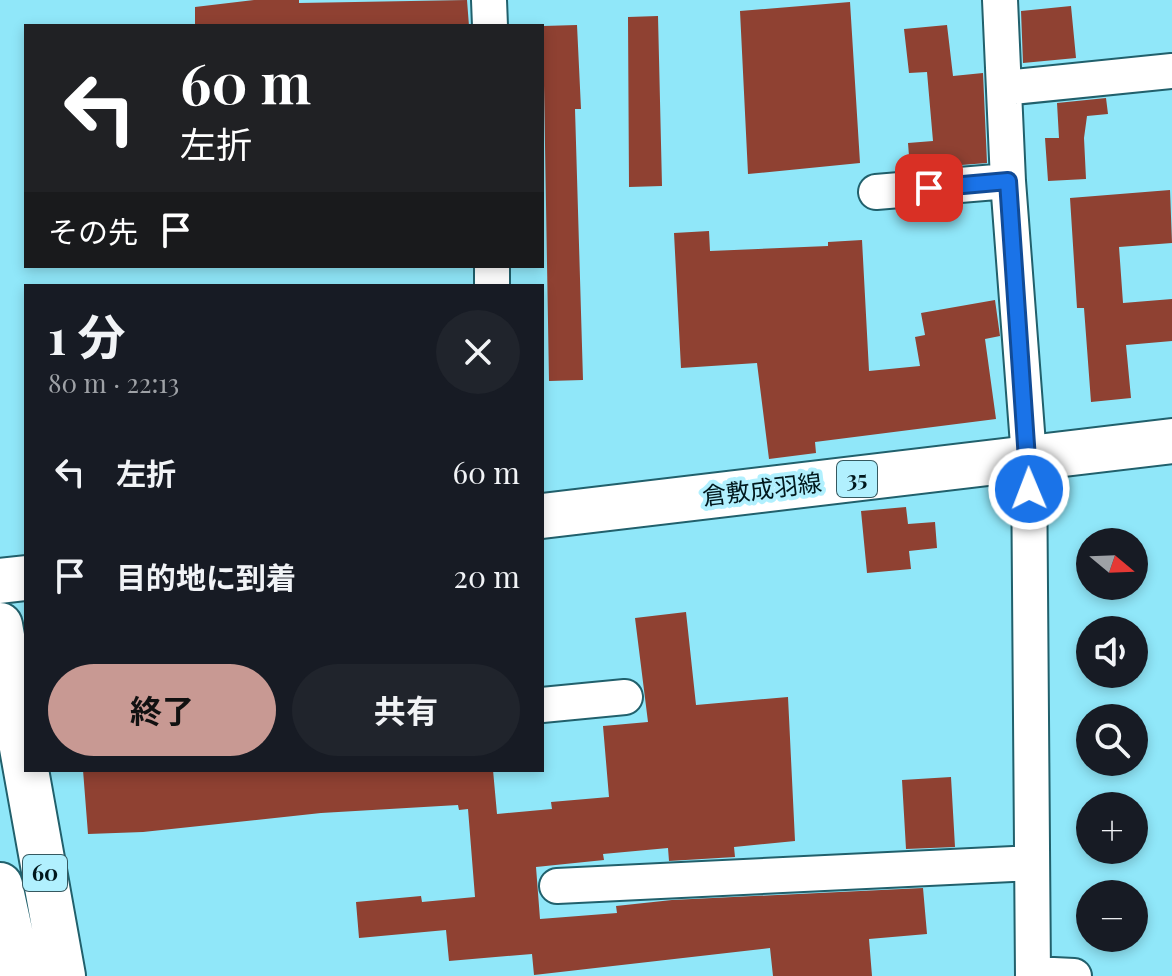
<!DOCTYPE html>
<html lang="ja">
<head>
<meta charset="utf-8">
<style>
	body { margin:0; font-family:"Playfair Display","Noto Sans JP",serif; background:#20242c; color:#f1f3f6; height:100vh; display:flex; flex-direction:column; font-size:30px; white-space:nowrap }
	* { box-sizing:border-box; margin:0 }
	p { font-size:26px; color:#9ea1a6 }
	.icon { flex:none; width:44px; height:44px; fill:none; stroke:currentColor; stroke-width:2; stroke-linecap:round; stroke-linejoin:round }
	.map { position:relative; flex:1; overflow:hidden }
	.panel { position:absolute; left:24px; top:284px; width:520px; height:488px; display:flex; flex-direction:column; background:#171b24; border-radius:0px; box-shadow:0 4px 12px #0003 }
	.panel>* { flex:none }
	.hud { position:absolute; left:24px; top:24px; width:520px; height:244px; border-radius:0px; box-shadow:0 4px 12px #0003; background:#202124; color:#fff; overflow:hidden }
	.needle { width:52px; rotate:109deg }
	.controls { position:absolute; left:1076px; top:528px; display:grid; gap:16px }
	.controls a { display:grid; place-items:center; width:72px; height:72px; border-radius:50%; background:#171b24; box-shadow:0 4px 12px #0003; font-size:40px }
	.pin { position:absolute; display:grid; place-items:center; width:68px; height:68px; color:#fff; margin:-34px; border-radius:16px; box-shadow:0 4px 12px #0006 }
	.me { position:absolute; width:88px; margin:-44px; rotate:359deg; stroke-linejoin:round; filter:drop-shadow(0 0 6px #0008) }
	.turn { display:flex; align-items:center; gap:28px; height:168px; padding:0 24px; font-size:36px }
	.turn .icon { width:104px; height:104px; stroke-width:2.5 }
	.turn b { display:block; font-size:56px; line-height:68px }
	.then { display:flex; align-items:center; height:76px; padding:0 24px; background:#0003; gap:16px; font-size:30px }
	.round { display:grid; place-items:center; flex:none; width:84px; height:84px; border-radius:42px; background:#20242c }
	.overview { display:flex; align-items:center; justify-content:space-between; height:136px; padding:0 24px }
	h1 { font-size:48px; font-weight:700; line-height:60px }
	.primary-button { display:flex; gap:16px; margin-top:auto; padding:16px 24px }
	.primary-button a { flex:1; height:92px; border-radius:48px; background:#c89993; color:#111; font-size:32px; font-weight:700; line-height:92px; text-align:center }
	.primary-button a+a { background:#20242c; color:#f1f3f6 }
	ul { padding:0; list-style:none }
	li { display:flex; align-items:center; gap:24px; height:104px; padding:0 24px }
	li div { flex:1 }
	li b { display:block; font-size:30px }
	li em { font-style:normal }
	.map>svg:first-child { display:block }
	.building { fill:#8f4132 }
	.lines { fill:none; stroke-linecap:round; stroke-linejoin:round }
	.street-casing { stroke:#21606c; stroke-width:38 }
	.primary-casing { stroke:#21606c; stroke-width:48 }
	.street { stroke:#fff; stroke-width:34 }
	.primary { stroke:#fff; stroke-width:44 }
	.route-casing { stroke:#114b97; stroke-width:20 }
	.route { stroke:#1a73e8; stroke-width:14 }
	.labels { text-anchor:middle; stroke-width:8; stroke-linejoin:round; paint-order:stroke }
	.shield { fill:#b1f0fe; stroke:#365960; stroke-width:2 }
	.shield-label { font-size:22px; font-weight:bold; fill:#01181d }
	.street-label { font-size:24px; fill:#01181d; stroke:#b1f0fe }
</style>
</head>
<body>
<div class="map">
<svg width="1172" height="976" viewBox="0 0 1172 976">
	<rect width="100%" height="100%" fill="#90e7f9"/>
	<!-- building -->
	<path class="building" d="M 254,0 L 299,0 L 299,3 L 467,0 L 469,26 L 195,26 L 195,7 Z
		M 850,2 L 860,163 L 748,174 L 740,11 Z
		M 1071,6 L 1076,58 L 1023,63 L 1021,11 Z
		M 658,16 L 662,186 L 629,187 L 628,17 Z
		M 577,25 L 581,109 L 575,109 L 583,380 L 549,381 L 543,26 Z
		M 947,25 L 953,76 L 983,73 L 987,163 L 910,169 L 908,143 L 933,141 L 927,72 L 909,73 L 904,29 Z
		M 1106,98 L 1108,114 L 1087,116 L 1084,138 L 1086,179 L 1048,181 L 1045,138 L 1059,138 L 1057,103 Z
		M 1170,190 L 1172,243 L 1119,247 L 1123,303 L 1172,299 L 1172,341 L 1126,345 L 1131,398 L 1091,402 L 1084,308 L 1077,308 L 1070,198 Z
		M 709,231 L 710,251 L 828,246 L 828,242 L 862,240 L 869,371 L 920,366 L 915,337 L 925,335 L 921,313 L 995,300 L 1000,336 L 985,339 L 996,419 L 815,442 L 816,453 L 769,459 L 757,363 L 681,368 L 674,233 Z
		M 906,507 L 908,524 L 935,522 L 937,548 L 909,551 L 911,569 L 867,573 L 861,511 Z
		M 686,612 L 696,705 L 788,697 L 795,841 L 734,847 L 735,857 L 669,861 L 668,848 L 603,854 L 604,860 L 536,867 L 540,919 L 617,913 L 616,906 L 672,900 L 923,888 L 927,934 L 869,939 L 872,976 L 773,976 L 770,948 L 534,975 L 532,954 L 449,961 L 446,930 L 359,938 L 356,902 L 421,896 L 422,902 L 475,897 L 468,809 L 459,810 L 458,805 L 321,813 L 143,832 L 88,834 L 83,770 L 493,770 L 497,814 L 552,809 L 551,802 L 609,797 L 603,726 L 648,722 L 635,618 Z
		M 951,777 L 955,847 L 906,849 L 902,780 Z"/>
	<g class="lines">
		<!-- street casing -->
		<g class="street-casing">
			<path id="street" d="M 489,0 L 490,26
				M 1000,0 L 1008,181 L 1029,458 L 1033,976
				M 1004,88 L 1172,71
				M 876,192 L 1008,181
				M 492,266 L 492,286
				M 542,705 L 625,697
				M 557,886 L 1032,863
				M 1033,974 L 1074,976"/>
		</g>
		<!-- primary casing -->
		<g class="primary-casing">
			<path id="primary" d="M 542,516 L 1172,441
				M 0,581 L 26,578
				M 0,625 L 26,770
				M 26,770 L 63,976
				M 0,885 L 20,976"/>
		</g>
		<!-- street -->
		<use href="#street" class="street"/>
		<!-- primary -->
		<use href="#primary" class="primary"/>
	</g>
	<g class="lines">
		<!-- route casing -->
		<g class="route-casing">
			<path id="route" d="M 929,188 L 1008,181 L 1029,489"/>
		</g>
		<!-- route -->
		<use href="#route" class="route"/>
	</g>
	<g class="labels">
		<!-- shield labels -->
		<g class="shield">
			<rect x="837" y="461" width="40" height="36" rx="6"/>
			<rect x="23" y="855" width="44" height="36" rx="6"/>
		</g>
		<g class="shield-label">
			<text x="857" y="487">35</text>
			<text x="45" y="881">60</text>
		</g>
		<!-- street labels -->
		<g class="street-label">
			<text transform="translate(762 490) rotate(-7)" y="8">倉敷成羽線</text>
		</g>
	</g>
</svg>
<div class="controls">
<a><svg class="needle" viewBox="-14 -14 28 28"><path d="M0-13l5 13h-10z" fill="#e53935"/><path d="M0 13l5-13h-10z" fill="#9ea1a6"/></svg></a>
<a><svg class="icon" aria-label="sound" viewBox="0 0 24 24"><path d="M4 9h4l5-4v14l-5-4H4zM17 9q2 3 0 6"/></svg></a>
<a><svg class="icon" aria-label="search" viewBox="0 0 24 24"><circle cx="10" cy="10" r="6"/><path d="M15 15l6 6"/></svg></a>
<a>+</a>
<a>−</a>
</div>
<div class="pin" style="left:929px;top:188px;background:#d93025"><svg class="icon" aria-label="arrive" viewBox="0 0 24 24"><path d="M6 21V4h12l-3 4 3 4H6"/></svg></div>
<svg class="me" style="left:1029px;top:489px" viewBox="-20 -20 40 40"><circle r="17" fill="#1a73e8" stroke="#fff" stroke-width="3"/><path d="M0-11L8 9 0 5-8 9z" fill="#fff"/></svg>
<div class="hud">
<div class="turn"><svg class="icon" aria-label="left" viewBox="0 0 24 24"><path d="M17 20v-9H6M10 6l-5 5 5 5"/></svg><div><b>60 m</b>左折</div></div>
<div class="then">その先<svg class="icon" aria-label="arrive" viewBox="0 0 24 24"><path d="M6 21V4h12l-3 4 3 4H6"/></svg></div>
</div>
<section class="panel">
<div class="overview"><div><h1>1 分</h1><p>80 m · 22:13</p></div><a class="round"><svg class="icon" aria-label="close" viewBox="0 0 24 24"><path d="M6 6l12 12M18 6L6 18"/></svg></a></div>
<ul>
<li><svg class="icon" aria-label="left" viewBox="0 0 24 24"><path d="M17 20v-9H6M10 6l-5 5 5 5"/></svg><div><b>左折</b></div><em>60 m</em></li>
<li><svg class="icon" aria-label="arrive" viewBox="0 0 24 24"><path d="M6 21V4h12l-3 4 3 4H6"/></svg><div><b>目的地に到着</b></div><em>20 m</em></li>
</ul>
<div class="primary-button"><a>終了</a><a>共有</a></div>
</section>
</div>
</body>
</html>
